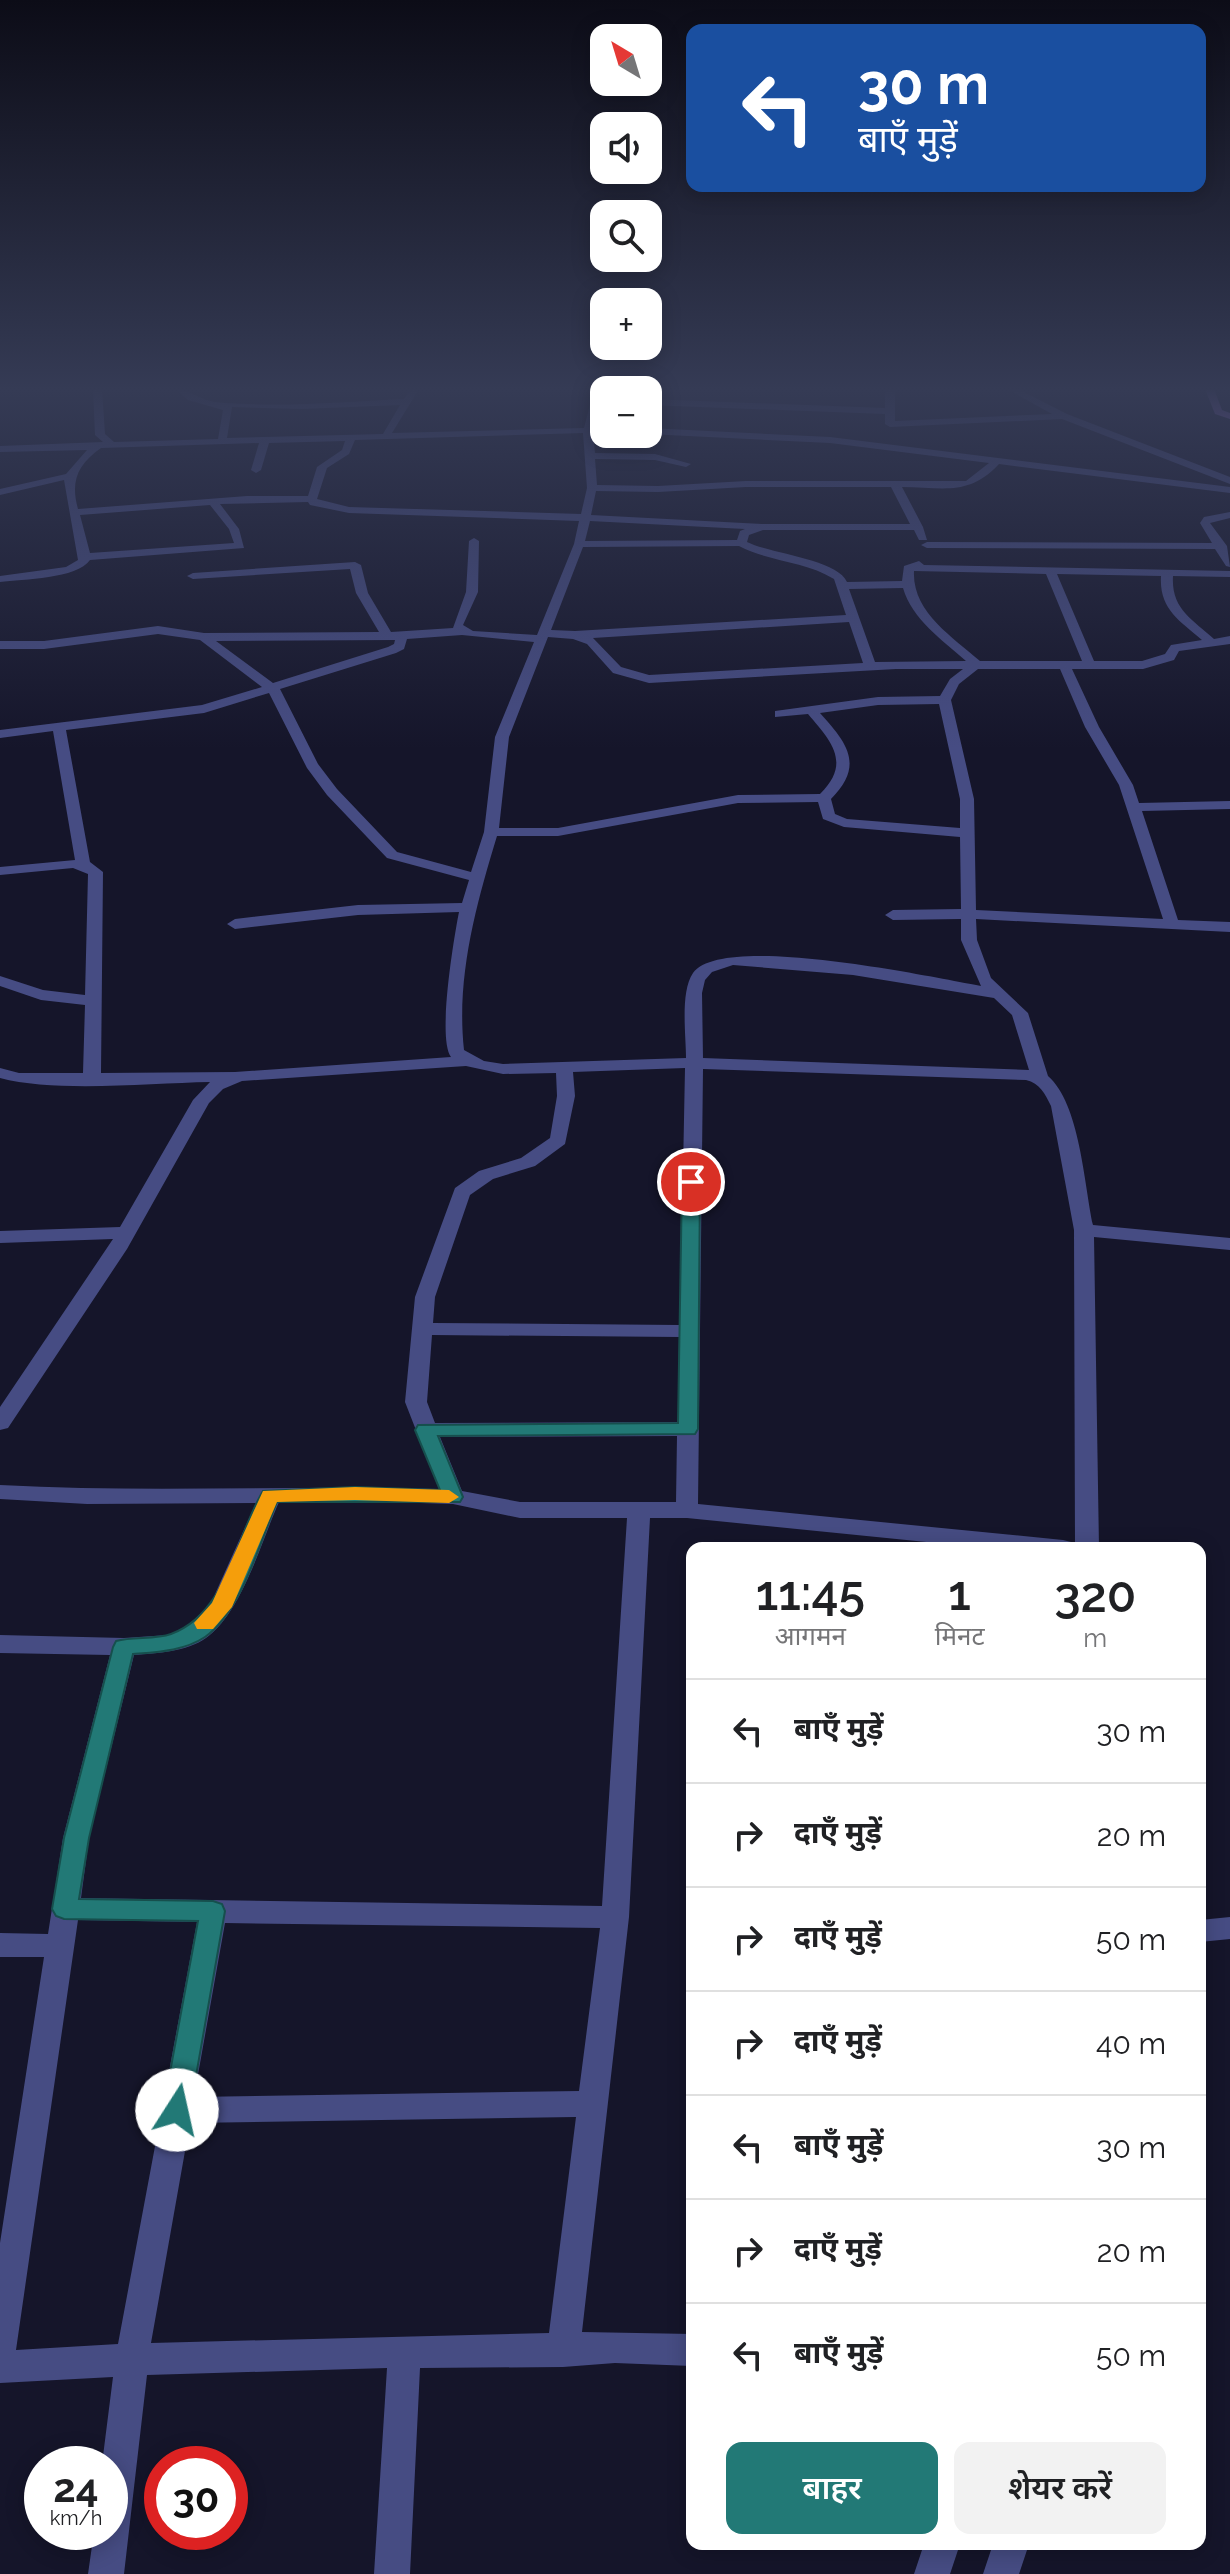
<!DOCTYPE html>
<html lang="hi">
<head>
<meta charset="utf-8">
<style>
	body { margin:0; font-family:Raleway,"Noto Sans Devanagari",sans-serif; background:#f2f2f2; color:#202124; height:100vh; display:flex; flex-direction:column; font-size:30px; white-space:nowrap }
	* { box-sizing:border-box; margin:0 }
	p { font-size:26px; color:#757577 }
	.icon { flex:none; width:44px; height:44px; fill:none; stroke:currentColor; stroke-width:2; stroke-linecap:round; stroke-linejoin:round }
	.map { position:relative; flex:1; overflow:hidden }
	.sheet { position:absolute; left:686px; top:1542px; width:520px; height:1008px; display:flex; flex-direction:column; background:#fff; border-radius:16px; box-shadow:0 4px 20px #0003 }
	.sheet>* { flex:none }
	.hud { position:absolute; left:686px; top:24px; width:520px; height:168px; border-radius:16px; box-shadow:0 4px 20px #0003; background:#1a4fa0; color:#fff; overflow:hidden }
	.needle { width:52px; rotate:322deg }
	.buttons { position:absolute; left:590px; top:24px; display:grid; gap:16px }
	.buttons a { display:grid; place-items:center; width:72px; height:72px; border-radius:16px; background:#fff; box-shadow:0 4px 20px #0003; font-size:40px }
	.speed { position:absolute; left:24px; top:2446px; display:flex; gap:16px; font-size:40px; font-weight:700; text-align:center }
	.speed>* { display:grid; place-content:center; width:104px; height:104px; border-radius:50%; background:#fff; box-shadow:0 4px 20px #0003; line-height:1 }
	.speed small { font-size:20px; font-weight:400 }
	.speed .limit { border:12px solid #d22; background:#fff; color:#111 }
	.pin { position:absolute; display:grid; place-items:center; width:68px; height:68px; color:#fff; margin:-34px; border:4px solid #fff; border-radius:50%; box-shadow:0 2px 8px #0007 }
	.me { position:absolute; width:88px; margin:-44px; rotate:10deg; stroke-linejoin:round; filter:drop-shadow(0 0 6px #0008) }
	.turn { display:flex; align-items:center; gap:28px; height:168px; padding:0 40px; font-size:36px }
	.turn .icon { width:104px; height:104px; stroke-width:2.5 }
	.turn b { display:block; font-size:56px; line-height:68px }
	.eta { display:flex; justify-content:space-evenly; align-items:center; height:136px; text-align:center }
	.eta b { font-size:48px; font-weight:600; line-height:56px }
	.cta { display:flex; gap:16px; margin-top:auto; padding:16px 40px }
	.cta a { flex:1; height:92px; border-radius:16px; background:#227976; color:#fff; font-size:32px; font-weight:600; line-height:92px; text-align:center }
	.cta a+a { background:#f2f2f2; color:#202124 }
	ul { padding:0; list-style:none }
	li { display:flex; align-items:center; gap:24px; height:104px; padding:0 40px; border-top:2px solid #e0e0e0 }
	li div { flex:1 }
	li b { display:block; font-size:30px }
	li em { font-style:normal }
	.map>svg:first-child { display:block }
	.lines { fill:none; stroke-linecap:round; stroke-linejoin:round }
	.minor { fill:#464c83; fill-rule:evenodd }
	.major { fill:#af76ee; fill-rule:evenodd }
	.route { fill:#227976; stroke:#164f4d; stroke-width:2 }
	.slow { fill:#f59e0b }
</style>
</head>
<body>
<div class="map">
<svg width="1230" height="2574" viewBox="0 0 1230 2574">
	<rect width="100%" height="100%" fill="#15152a"/>
	<g class="lines">
		<!-- minor -->
		<path class="minor" d="M 93,389 L 102,389 L 105,434 L 114,442 L 218,439 L 223,410 L 188,400 L 175,389 C 189,389 200,400 215,402 C 277,408 342,402 404,399 L 411,389 L 419,389 L 392,433 L 584,428 L 594,389 L 603,389 L 593,427 L 604,427 L 604,433 L 593,433 L 595,453 L 655,454 L 691,464 L 686,467 L 655,460 L 595,459 L 597,485 L 658,486 L 746,481 L 966,481 L 989,463 L 830,443 L 648,434 L 648,428 L 830,437 L 1230,487 L 1230,493 L 999,464 C 968,497 943,487 902,487 L 923,527 L 927,540 L 919,540 L 914,530 L 763,530 L 749,535 L 747,542 C 771,554 837,559 847,582 L 902,581 L 904,566 L 919,561 L 924,565 L 1230,571 L 1230,577 L 1173,576 C 1171,609 1192,619 1214,639 L 1230,636 L 1230,644 L 1179,651 L 1174,660 L 1143,669 L 1072,669 L 1099,727 L 1133,785 L 1139,803 L 1230,801 L 1230,809 L 1142,811 L 1178,920 L 1230,922 L 1230,932 L 976,919 L 977,940 L 991,978 L 1028,1013 L 1048,1076 C 1080,1104 1084,1183 1093,1225 L 1230,1238 L 1230,1250 L 1094,1237 L 1099,1548 L 1075,1548 L 1074,1230 L 1051,1106 C 1045,1094 1040,1083 1026,1080 L 703,1069 L 698,1504 L 1063,1540 L 1071,1542 L 1075,1548 L 986,1548 L 687,1518 L 650,1518 L 629,1917 L 582,2332 L 692,2334 L 692,2366 L 615,2363 L 563,2367 L 420,2368 L 410,2574 L 374,2574 L 387,2368 L 147,2375 L 124,2574 L 88,2574 L 94,2532 L 110,2532 L 110,2464 L 102,2464 L 113,2377 L 0,2383 L 0,2243 L 44,1957 L 0,1957 L 0,1933 L 48,1934 L 63,1838 L 110,1655 L 0,1653 L 0,1635 L 124,1638 L 168,1635 L 188,1626 L 211,1603 L 256,1503 L 87,1504 L 0,1499 L 0,1485 C 146,1493 292,1485 439,1489 L 405,1402 L 415,1297 L 455,1188 L 479,1171 L 521,1158 L 550,1138 L 557,1096 L 556,1073 L 503,1074 L 466,1066 L 242,1081 L 223,1089 L 209,1103 L 127,1249 L 8,1428 L 0,1430 L 0,1407 L 113,1239 L 0,1243 L 0,1231 L 120,1227 L 193,1100 L 210,1082 C 150,1083 56,1093 0,1078 L 0,1068 L 19,1073 L 83,1073 L 85,1005 L 41,1000 L 0,986 L 0,976 L 43,990 L 85,995 L 88,874 L 73,868 L 0,875 L 0,867 L 75,860 L 53,731 L 0,738 L 0,730 L 202,705 L 262,687 L 200,640 L 158,634 L 44,649 L 0,649 L 0,641 L 44,641 L 158,626 L 204,633 L 379,632 L 356,593 L 350,569 L 193,579 L 187,576 L 193,573 L 355,562 L 361,565 L 368,593 L 391,632 L 453,628 L 466,592 L 469,541 L 474,538 L 479,541 L 478,592 L 463,625 L 473,631 L 537,635 L 574,544 L 579,521 L 349,513 L 310,505 L 308,502 L 220,504 L 239,529 L 244,548 L 90,560 C 77,579 23,579 0,582 L 0,576 L 66,567 L 78,560 L 64,480 L 0,495 L 0,489 L 66,474 L 87,450 L 0,452 L 0,446 L 103,442 L 95,435 ZM 400,405 L 383,434 L 227,438 L 232,407 L 302,409 ZM 583,433 L 587,488 L 581,514 L 349,507 L 317,499 L 327,468 L 349,454 L 355,440 ZM 345,441 L 342,450 L 317,467 L 308,496 L 247,496 L 78,509 C 70,481 78,464 101,448 L 259,443 L 251,470 L 256,473 L 261,470 L 269,443 ZM 746,487 L 891,487 L 910,524 L 762,524 L 591,515 L 596,491 L 658,492 ZM 210,505 L 229,529 L 234,543 L 90,553 L 80,515 ZM 590,521 L 745,529 L 740,531 L 737,540 L 585,541 ZM 739,546 C 769,562 805,561 834,579 L 846,615 L 575,631 L 551,630 L 583,547 ZM 914,571 L 1046,574 L 1082,661 L 980,661 C 953,637 912,612 914,571 ZM 1057,574 L 1161,576 C 1159,609 1179,620 1202,640 L 1171,645 L 1165,654 L 1142,661 L 1094,661 ZM 903,588 C 912,619 942,640 966,661 L 875,662 L 849,589 ZM 849,622 L 863,663 L 649,675 L 621,667 L 593,638 ZM 462,635 L 534,642 L 495,737 L 484,832 L 471,872 L 397,852 L 337,789 L 318,764 L 280,689 L 396,653 L 404,649 L 407,639 ZM 548,637 L 573,639 L 587,644 L 613,673 L 649,683 L 896,669 L 963,669 L 950,679 L 940,696 L 878,697 L 775,711 L 775,717 L 808,714 C 831,741 852,763 820,794 L 738,795 L 558,828 L 499,828 L 509,737 ZM 395,640 L 394,644 L 388,647 L 273,683 L 216,641 ZM 978,669 L 1060,669 L 1085,727 L 1119,785 L 1163,919 L 976,910 L 974,799 L 951,700 L 959,684 ZM 269,693 L 307,768 L 327,795 L 387,858 L 469,880 L 462,903 L 358,905 L 235,919 L 227,924 L 235,929 L 358,915 L 459,912 C 454,937 437,1039 451,1057 L 235,1072 L 101,1073 L 103,872 L 90,862 L 66,730 L 204,713 ZM 939,704 L 960,799 L 960,828 L 847,819 L 835,814 L 831,799 C 865,765 847,743 820,713 L 878,705 ZM 818,802 L 823,819 L 844,827 L 960,837 L 961,909 L 893,910 L 885,915 L 893,920 L 961,919 L 961,940 L 981,986 C 931,977 722,932 693,973 C 680,992 686,1035 686,1058 L 503,1064 L 484,1061 L 464,1050 C 456,977 476,905 497,836 L 558,836 L 738,803 ZM 733,965 L 853,975 L 994,998 L 1012,1015 L 1029,1070 L 703,1058 L 702,993 L 705,980 L 712,972 ZM 685,1068 L 680,1325 L 433,1323 L 435,1297 L 470,1195 L 493,1179 L 535,1166 L 565,1144 L 575,1096 L 573,1072 ZM 432,1335 L 679,1337 L 678,1422 L 435,1423 L 427,1402 ZM 677,1436 L 676,1502 L 520,1502 L 462,1491 L 440,1437 ZM 355,1501 L 453,1504 L 520,1518 L 627,1518 L 602,1906 L 81,1898 L 89,1838 L 134,1655 C 158,1653 186,1652 206,1638 C 242,1612 261,1542 279,1502 ZM 78,1920 L 197,1922 L 118,2344 L 16,2350 ZM 225,1923 L 600,1928 L 579,2091 L 194,2097 ZM 576,2117 L 549,2333 L 151,2343 L 190,2123 Z
			M 885,389 L 895,389 L 895,421 L 1052,414 L 1007,389 L 1018,389 L 1067,414 L 1230,477 L 1230,484 L 1062,419 L 890,427 L 885,424 L 885,414 L 648,405 L 648,399 L 885,408 Z
			M 1230,512 L 1230,518 L 1210,523 L 1227,546 L 1230,567 L 1226,566 L 1215,549 L 927,548 L 921,545 L 927,542 L 1212,543 L 1200,523 L 1204,517 Z
			M 1230,1917 L 1230,1939 L 1200,1942 L 1200,1920 Z
			M 924,2544 L 960,2544 L 950,2574 L 914,2574 Z
			M 993,2544 L 1029,2544 L 1019,2574 L 983,2574 Z"/>
		<!-- major -->
		<path class="major" d="M 1205,389 L 1214,389 L 1222,410 L 1230,413 L 1230,419 L 1215,414 Z"/>
	</g>
	<!-- sky -->
	<linearGradient id="sky" x2="0" y2="1"><stop stop-color="#0c0c17"/><stop offset="0.52" stop-color="#353b55"/><stop offset="1" stop-color="#353b55" stop-opacity="0"/></linearGradient>
	<rect width="1230" height="749" fill="url(#sky)"/>
	<!-- route -->
	<path class="route" d="M 691,1177 L 700,1182 L 698,1429 L 695,1434 L 438,1436 L 463,1497 L 460,1502 L 277,1502 C 260,1542 241,1612 205,1637 C 184,1651 157,1652 133,1654 L 89,1838 L 79,1899 L 213,1901 L 222,1904 L 225,1911 L 190,2110 L 186,2118 L 177,2122 L 167,2118 L 163,2110 L 198,1921 L 64,1919 L 56,1916 L 52,1909 L 64,1838 L 113,1647 L 116,1641 C 134,1636 154,1640 171,1634 C 228,1613 235,1537 263,1491 L 355,1487 L 440,1490 L 415,1430 L 418,1425 L 678,1423 L 682,1182 Z"/>
	<!-- slow -->
	<path class="slow" d="M 355,1487 L 449,1490 L 459,1497 L 449,1503 L 355,1500 L 277,1502 L 232,1607 L 213,1629 L 197,1629 L 194,1623 L 212,1603 L 263,1491 Z"/>
</svg>
<div class="buttons">
<a><svg class="needle" viewBox="-14 -14 28 28"><path d="M0-13l5 13h-10z" fill="#e53935"/><path d="M0 13l5-13h-10z" fill="#757577"/></svg></a>
<a><svg class="icon" aria-label="sound" viewBox="0 0 24 24"><path d="M4 9h4l5-4v14l-5-4H4zM17 9q2 3 0 6"/></svg></a>
<a><svg class="icon" aria-label="search" viewBox="0 0 24 24"><circle cx="10" cy="10" r="6"/><path d="M15 15l6 6"/></svg></a>
<a>+</a>
<a>−</a>
</div>
<div class="speed"><div>24<small>km/h</small></div><div class="limit">30</div></div>
<div class="pin" style="left:691px;top:1182px;background:#d93025"><svg class="icon" aria-label="arrive" viewBox="0 0 24 24"><path d="M6 21V4h12l-3 4 3 4H6"/></svg></div>
<svg class="me" style="left:177px;top:2110px" viewBox="-20 -20 40 40"><circle r="19" fill="#fff"/><path d="M0-13L10 11 0 6-10 11z" fill="#227976"/></svg>
<div class="hud">
<div class="turn"><svg class="icon" aria-label="left" viewBox="0 0 24 24"><path d="M17 20v-9H6M10 6l-5 5 5 5"/></svg><div><b>30 m</b>बाएँ मुड़ें</div></div>
</div>
<section class="sheet">
<div class="eta">
<div><b>11:45</b><p>आगमन</p></div>
<div><b>1</b><p>मिनट</p></div>
<div><b>320</b><p>m</p></div>
</div>
<ul>
<li><svg class="icon" aria-label="left" viewBox="0 0 24 24"><path d="M17 20v-9H6M10 6l-5 5 5 5"/></svg><div><b>बाएँ मुड़ें</b></div><em>30 m</em></li>
<li><svg class="icon" aria-label="right" viewBox="0 0 24 24"><path d="M7 20v-9h11M14 6l5 5-5 5"/></svg><div><b>दाएँ मुड़ें</b></div><em>20 m</em></li>
<li><svg class="icon" aria-label="right" viewBox="0 0 24 24"><path d="M7 20v-9h11M14 6l5 5-5 5"/></svg><div><b>दाएँ मुड़ें</b></div><em>50 m</em></li>
<li><svg class="icon" aria-label="right" viewBox="0 0 24 24"><path d="M7 20v-9h11M14 6l5 5-5 5"/></svg><div><b>दाएँ मुड़ें</b></div><em>40 m</em></li>
<li><svg class="icon" aria-label="left" viewBox="0 0 24 24"><path d="M17 20v-9H6M10 6l-5 5 5 5"/></svg><div><b>बाएँ मुड़ें</b></div><em>30 m</em></li>
<li><svg class="icon" aria-label="right" viewBox="0 0 24 24"><path d="M7 20v-9h11M14 6l5 5-5 5"/></svg><div><b>दाएँ मुड़ें</b></div><em>20 m</em></li>
<li><svg class="icon" aria-label="left" viewBox="0 0 24 24"><path d="M17 20v-9H6M10 6l-5 5 5 5"/></svg><div><b>बाएँ मुड़ें</b></div><em>50 m</em></li>
</ul>
<div class="cta"><a>बाहर</a><a>शेयर करें</a></div>
</section>
</div>
</body>
</html>
